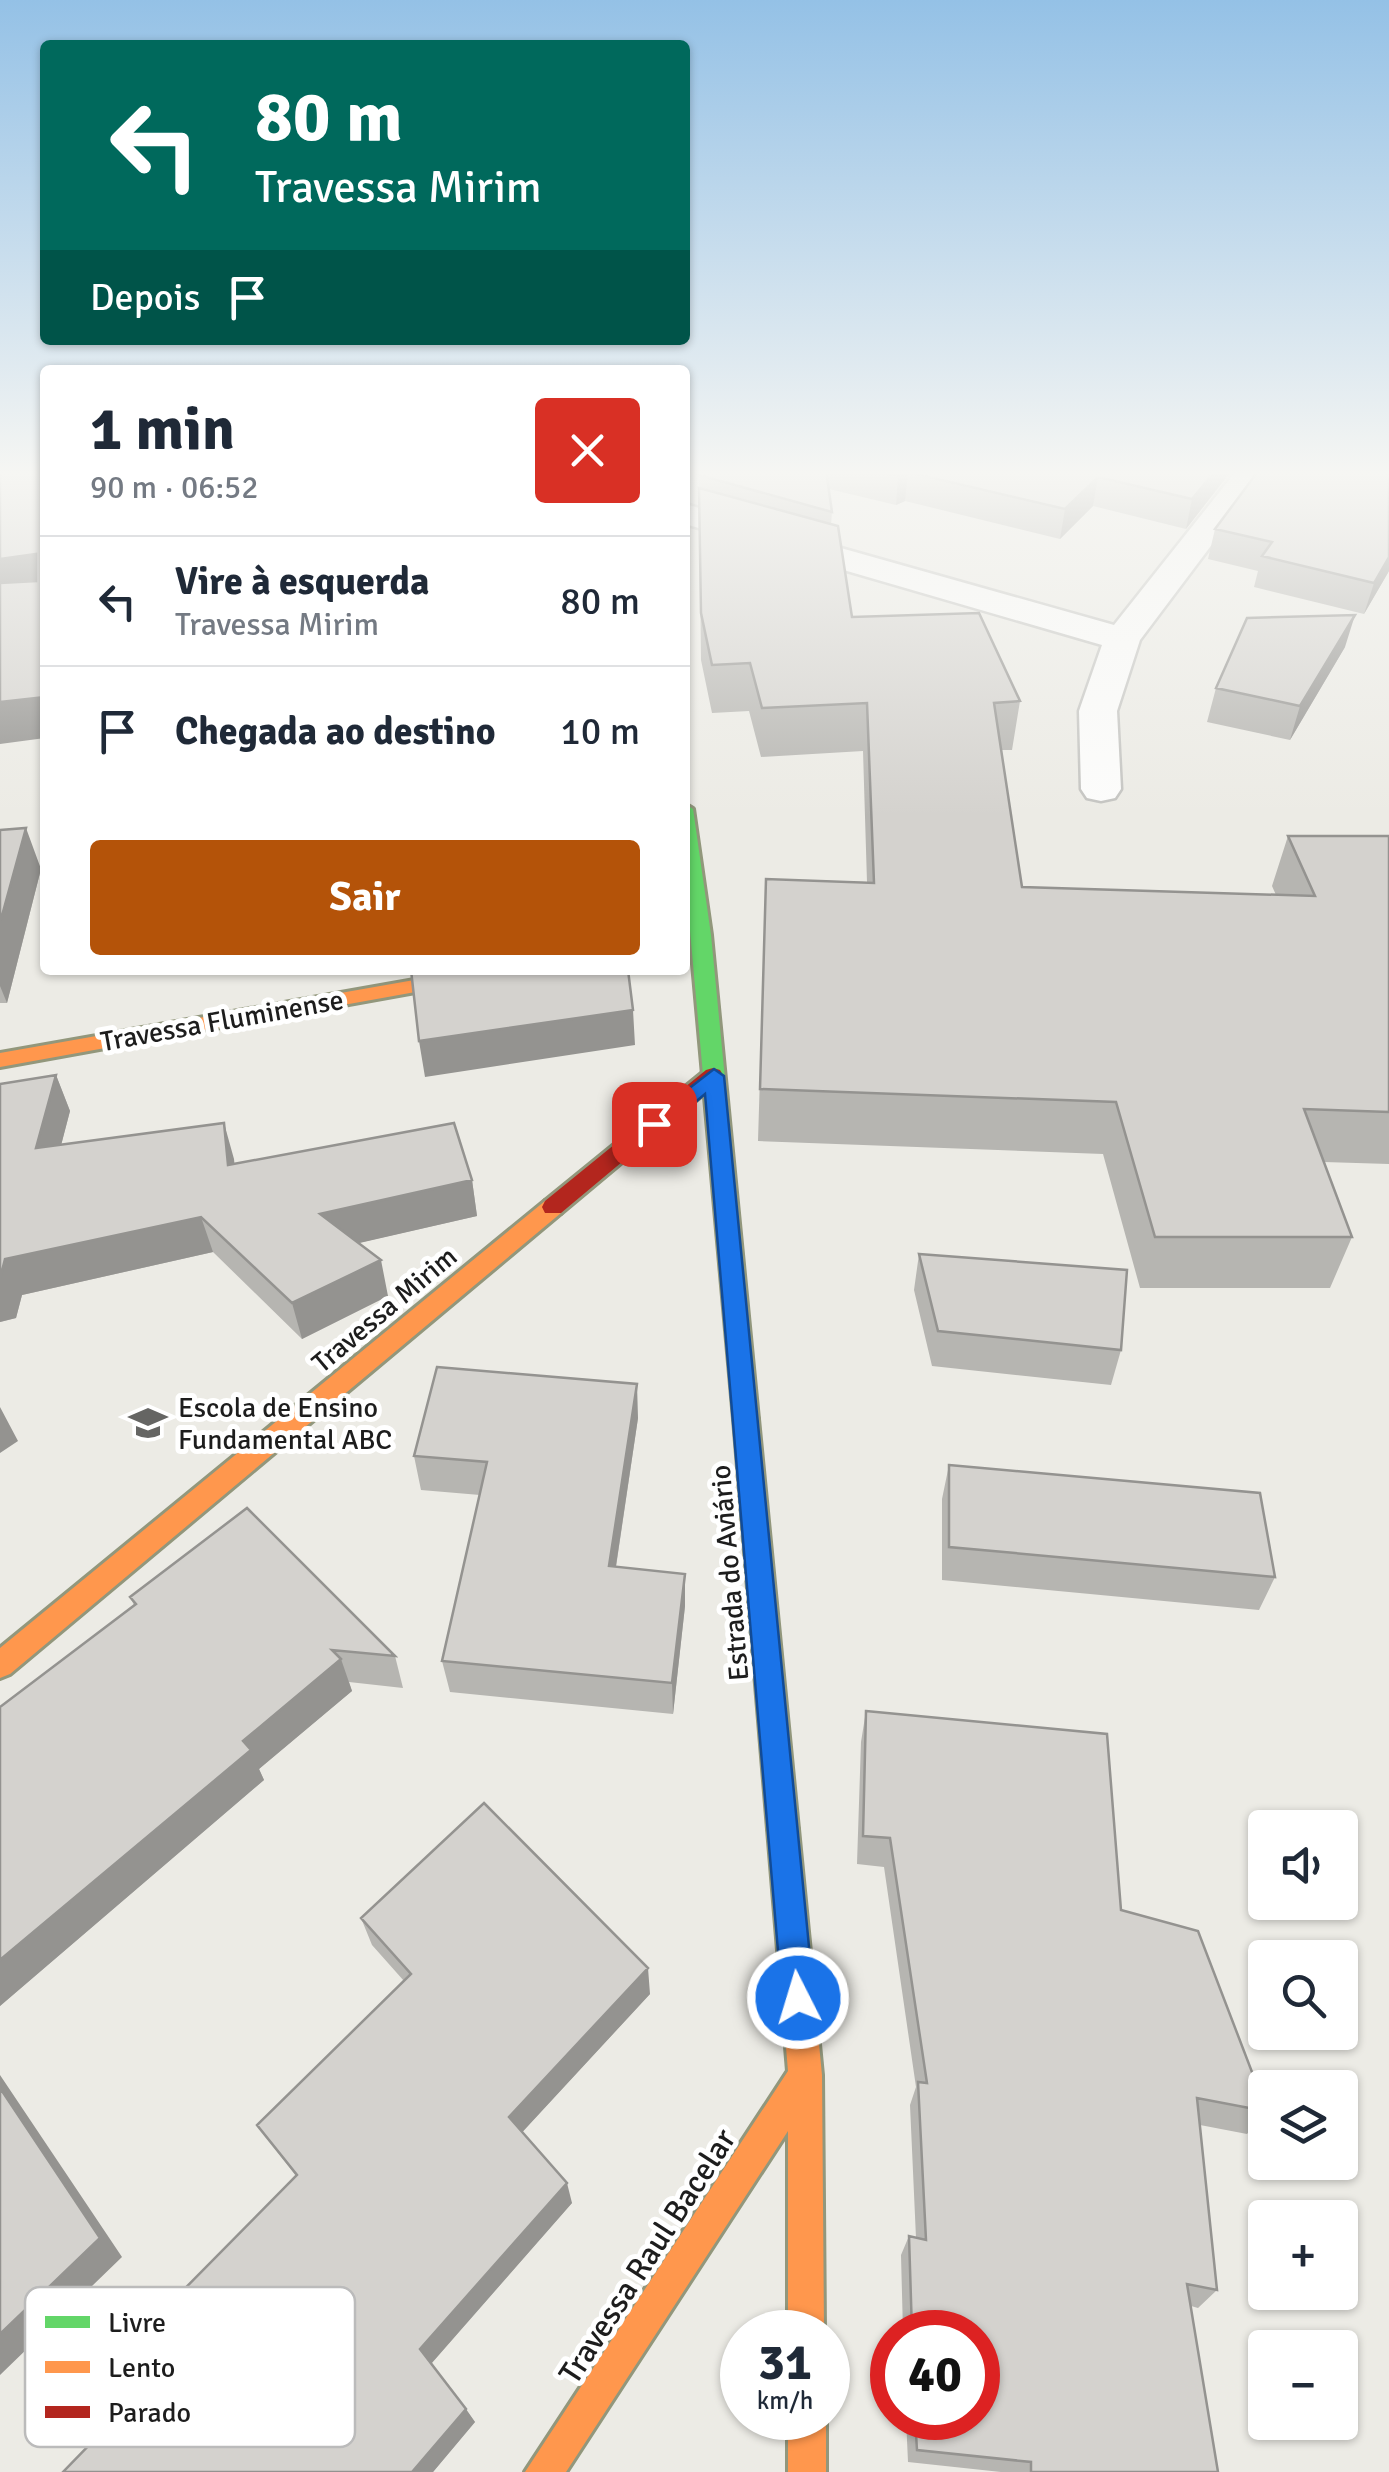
<!DOCTYPE html>
<html lang="pt">
<head>
<meta charset="utf-8">
<style>
	body { margin:0; font-family:Signika,sans-serif; background:#f2f2f3; color:#1f2937; height:100vh; display:flex; flex-direction:column; font-size:38px; white-space:nowrap }
	* { box-sizing:border-box; margin:0 }
	p { font-size:32px; color:#747a83 }
	.icon { flex:none; width:55px; height:55px; fill:none; stroke:currentColor; stroke-width:2; stroke-linecap:round; stroke-linejoin:round }
	.map { position:relative; flex:1; overflow:hidden }
	.details { position:absolute; left:40px; top:365px; width:650px; height:610px; display:flex; flex-direction:column; background:#fff; border-radius:10px; box-shadow:0 2px 8px #0004 }
	.details>* { flex:none }
	.hud { position:absolute; left:40px; top:40px; width:650px; height:305px; border-radius:10px; box-shadow:0 2px 8px #0004; background:#00695c; color:#fff; overflow:hidden }
	.controls { position:absolute; left:1248px; top:1810px; display:grid; gap:20px }
	.controls a { display:grid; place-items:center; width:110px; height:110px; border-radius:10px; background:#fff; box-shadow:0 2px 8px #0004; font-size:50px }
	.speed { position:absolute; left:720px; top:2310px; display:flex; gap:20px; font-size:50px; font-weight:700; text-align:center }
	.speed>* { display:grid; place-content:center; width:130px; height:130px; border-radius:50%; background:#fff; box-shadow:0 2px 8px #0004; line-height:1 }
	.speed small { font-size:25px; font-weight:400 }
	.speed .limit { border:15px solid #d22; background:#fff; color:#111 }
	.pin { position:absolute; display:grid; place-items:center; width:85px; height:85px; color:#fff; margin:-42px; border-radius:20px; box-shadow:0 5px 15px #0006 }
	.me { position:absolute; width:110px; margin:-55px; rotate:355deg; stroke-linejoin:round; filter:drop-shadow(0 0 8px #0008) }
	.turn { display:flex; align-items:center; gap:35px; height:210px; padding:0 50px; font-size:45px }
	.turn .icon { width:130px; height:130px; stroke-width:2.5 }
	.turn b { display:block; font-size:70px; line-height:85px }
	.then { display:flex; align-items:center; height:95px; padding:0 50px; background:#0003; gap:20px; font-size:38px }
	.round { display:grid; place-items:center; flex:none; width:105px; height:105px; border-radius:10px; background:#f2f2f3 }
	.head { display:flex; align-items:center; justify-content:space-between; height:170px; padding:0 50px }
	h1 { font-size:60px; font-weight:800; line-height:75px }
	.action { display:flex; gap:20px; margin-top:auto; padding:20px 50px }
	.action a { flex:1; height:115px; border-radius:10px; background:#b45309; color:#fff; font-size:40px; font-weight:800; line-height:115px; text-align:center }
	ul { padding:0; list-style:none }
	li { display:flex; align-items:center; gap:30px; height:130px; padding:0 50px; border-top:2px solid #e0e1e3 }
	li div { flex:1 }
	li b { display:block; font-size:38px }
	li em { font-style:normal }
	.map>svg:first-child { display:block }
	.lines { fill:none; stroke-linecap:round; stroke-linejoin:round }
	.street-casing { stroke:#c4c4c1; stroke-width:5 }
	.fast-casing { stroke:#92977c; stroke-width:6 }
	.slow-casing { stroke:#92977c; stroke-width:6 }
	.jam-casing { stroke:#92977c; stroke-width:6 }
	.street { fill:#fcfcfb; fill-rule:evenodd }
	.fast { fill:#63d668; fill-rule:evenodd }
	.slow { fill:#ff974d; fill-rule:evenodd }
	.jam { fill:#b3261e; fill-rule:evenodd }
	.wall { fill:#b6b5b1 }
	.shaded-wall { fill:#949390 }
	.building { fill:#d4d2ce; stroke:#949390; stroke-width:2.5 }
	.route { fill:#1a73e8; stroke:#114b97; stroke-width:2.5 }
	.labels { text-anchor:middle; stroke-width:10; stroke-linejoin:round; paint-order:stroke }
	.street-label { font-size:28px; fill:#1d1d1d; stroke:#fff }
	.poi-label { font-size:28px; fill:#1d1d1d; stroke:#fff; text-anchor:start }
	.near-street-label { font-size:32px; fill:#1d1d1d; stroke:#fff }
	.key { fill:#fff; stroke:#bbb; stroke-width:2.5 }
	.key-label { font-size:28px; fill:#1d1d1d }
</style>
</head>
<body>
<div class="map">
<svg width="1389" height="2472" viewBox="0 0 1389 2472">
	<rect width="100%" height="100%" fill="#ecebe5"/>
	<g class="lines">
		<!-- street casing -->
		<g class="street-casing">
			<path id="street" d="M 1237,470 L 1268,470 L 1140,640 L 1117,711 L 1121,789 L 1115,798 L 1101,801 L 1087,798 L 1081,789 L 1079,711 L 1102,645 L 685,524 L 685,504 L 1114,625 Z"/>
		</g>
		<!-- fast casing -->
		<g class="fast-casing">
			<path id="fast" d="M 685,804 L 693,809 L 711,935 L 758,1419 L 755,1426 L 746,1429 L 737,1426 L 734,1419 L 685,875 Z"/>
		</g>
		<!-- slow casing -->
		<g class="slow-casing">
			<path id="slow" d="M 471,970 L 514,970 L 504,976 L 0,1067 L 0,1053 Z
				M 553,1199 L 564,1207 L 561,1213 L 10,1674 L 0,1678 L 0,1648 L 545,1201 Z
				M 783,1814 L 794,1819 L 798,1829 L 822,2075 L 824,2332 L 788,2332 L 788,2131 L 566,2472 L 525,2472 L 788,2071 L 768,1829 L 772,1819 Z
				M 788,2418 L 826,2418 L 826,2472 L 788,2472 Z"/>
		</g>
		<!-- jam casing -->
		<g class="jam-casing">
			<path id="jam" d="M 713,1068 L 720,1070 L 723,1075 L 720,1080 L 561,1213 L 545,1213 L 542,1207 L 545,1201 L 706,1070 Z
				M 746,1409 L 755,1412 L 758,1419 L 798,1829 L 794,1839 L 783,1844 L 772,1839 L 768,1829 L 734,1419 L 737,1412 Z"/>
		</g>
		<!-- street -->
		<use href="#street" class="street"/>
		<!-- fast -->
		<use href="#fast" class="fast"/>
		<!-- slow -->
		<use href="#slow" class="slow"/>
		<!-- jam -->
		<use href="#jam" class="jam"/>
	</g>
	<!-- wall -->
	<path class="wall" d="M 699,470 L 1232,470 L 1186,529 L 1093,506 L 1060,539 L 905,501 L 896,505 L 829,489 L 832,512 L 831,525 L 852,617 L 1020,701 L 1012,750 L 1001,750 L 1022,887 L 1276,895 L 1272,886 L 1288,836 L 1389,836 L 1389,1164 L 1324,1162 L 1352,1237 L 1330,1288 L 1140,1288 L 1103,1154 L 758,1141 L 766,879 L 867,882 L 863,751 L 761,757 L 749,711 L 712,713 L 701,660 Z
		M 1215,529 L 1389,571 L 1364,614 L 1254,587 L 1258,571 L 1208,559 Z
		M 1345,647 L 1290,740 L 1207,722 L 1216,688 Z
		M 0,830 L 41,869 L 7,1003 L 0,1003 Z
		M 56,1075 L 70,1111 L 61,1145 L 234,1159 L 234,1163 L 472,1180 L 477,1216 L 358,1243 L 388,1296 L 302,1339 L 213,1252 L 22,1295 L 16,1318 L 0,1322 L 0,1084 Z
		M 919,1254 L 1121,1350 L 1111,1385 L 932,1366 L 914,1290 Z
		M 638,1418 L 616,1567 L 685,1574 L 685,1606 L 673,1714 L 450,1692 L 442,1661 L 480,1495 L 421,1490 L 414,1456 Z
		M 949,1465 L 1275,1577 L 1259,1610 L 942,1580 L 942,1499 Z
		M 130,1597 L 395,1656 L 403,1688 L 349,1682 L 352,1691 L 259,1769 L 264,1780 L 0,2006 L 0,1707 L 134,1605 Z
		M 866,1711 L 1121,1910 L 1265,2106 L 1265,2114 L 1247,2134 L 1200,2125 L 1217,2290 L 1198,2308 L 1191,2306 L 1218,2472 L 1001,2472 L 908,2462 L 906,2418 L 978,2418 L 978,2332 L 903,2332 L 901,2255 L 909,2236 L 916,2238 L 910,2105 L 916,2087 L 884,1867 L 857,1864 L 861,1742 Z
		M 361,1918 L 650,1994 L 522,2132 L 572,2203 L 431,2364 L 475,2422 L 433,2472 L 63,2472 L 157,2375 L 296,2176 L 257,2125 L 404,1981 L 372,1945 Z"/>
	<!-- shaded-wall -->
	<path class="shaded-wall" d="M 1216,470 L 1232,470 L 1186,529 L 1192,499 Z
		M 908,472 L 905,501 L 896,505 L 898,476 Z
		M 1098,477 L 1093,506 L 1060,539 L 1065,509 Z
		M 36,554 L 45,584 L 0,599 L 0,559 Z
		M 1389,557 L 1389,571 L 1364,614 L 1374,583 Z
		M 1355,615 L 1345,647 L 1290,740 L 1300,706 Z
		M 45,697 L 45,738 L 0,744 L 0,702 Z
		M 26,828 L 41,869 L 7,1003 L 0,986 L 0,923 Z
		M 633,1010 L 635,1045 L 425,1077 L 419,1041 Z
		M 56,1075 L 70,1111 L 51,1184 L 36,1148 Z
		M 224,1123 L 234,1159 L 238,1200 L 228,1165 Z
		M 472,1180 L 477,1216 L 329,1250 L 320,1214 Z
		M 201,1217 L 213,1252 L 22,1295 L 16,1318 L 0,1322 L 0,1279 L 5,1259 Z
		M 381,1260 L 388,1296 L 302,1339 L 292,1303 Z
		M 637,1384 L 638,1418 L 611,1599 L 609,1566 Z
		M 0,1407 L 18,1441 L 0,1453 Z
		M 685,1574 L 685,1606 L 673,1714 L 672,1683 Z
		M 341,1659 L 352,1691 L 259,1769 L 264,1780 L 0,2006 L 0,1960 L 243,1741 Z
		M 648,1968 L 650,1994 L 516,2139 L 509,2117 Z
		M 0,2075 L 122,2257 L 0,2375 Z
		M 567,2183 L 572,2203 L 430,2365 L 420,2349 Z
		M 466,2409 L 475,2422 L 433,2472 L 412,2472 Z"/>
	<!-- building -->
	<path class="building" d="M 0,470 L 45,470 L 45,697 L 0,702 L 0,583 L 36,581 L 36,554 L 0,559 Z
		M 699,470 L 826,470 L 832,512 L 699,475 Z
		M 870,470 L 1216,470 L 1192,499 L 1098,477 L 1065,509 L 908,472 L 898,476 Z
		M 1259,470 L 1389,470 L 1389,557 L 1374,583 L 1262,556 L 1272,542 L 1215,529 Z
		M 699,488 L 838,526 L 852,617 L 979,613 L 1020,701 L 994,703 L 1022,887 L 1315,896 L 1288,836 L 1389,836 L 1389,1112 L 1304,1109 L 1352,1237 L 1155,1237 L 1116,1102 L 760,1089 L 766,879 L 874,883 L 867,703 L 762,708 L 750,663 L 712,665 L 701,613 Z
		M 1355,615 L 1300,706 L 1216,688 L 1247,618 Z
		M 26,828 L 0,923 L 0,830 Z
		M 411,970 L 628,970 L 633,1010 L 419,1041 Z
		M 56,1075 L 36,1148 L 224,1123 L 228,1165 L 454,1123 L 472,1180 L 320,1214 L 381,1260 L 292,1303 L 201,1217 L 5,1259 L 0,1279 L 0,1084 Z
		M 919,1254 L 1127,1270 L 1121,1350 L 938,1331 Z
		M 437,1367 L 637,1384 L 609,1566 L 685,1574 L 672,1683 L 442,1661 L 487,1462 L 414,1456 Z
		M 949,1465 L 1260,1493 L 1275,1577 L 949,1547 Z
		M 247,1508 L 395,1656 L 332,1650 L 341,1659 L 243,1741 L 251,1750 L 0,1960 L 0,1707 L 136,1604 L 130,1597 Z
		M 866,1711 L 1107,1734 L 1121,1910 L 1198,1931 L 1265,2106 L 1265,2111 L 1197,2098 L 1217,2290 L 1187,2284 L 1218,2472 L 1031,2472 L 1031,2462 L 917,2450 L 915,2418 L 978,2418 L 978,2332 L 912,2332 L 909,2236 L 926,2240 L 918,2082 L 927,2083 L 890,1838 L 863,1836 Z
		M 484,1803 L 648,1968 L 509,2117 L 567,2183 L 420,2349 L 466,2409 L 412,2472 L 63,2472 L 157,2375 L 133,2341 L 297,2175 L 257,2125 L 411,1974 L 361,1918 Z
		M 0,2088 L 100,2238 L 0,2334 Z"/>
	<!-- sky -->
	<linearGradient id="sky" x2="0" y2="1"><stop stop-color="#94c1e6"/><stop offset="0.58" stop-color="#f6f6f3"/><stop offset="1" stop-color="#f6f6f3" stop-opacity="0"/></linearGradient>
	<rect width="1389" height="816" fill="url(#sky)"/>
	<!-- route -->
	<path class="route" d="M 714,1069 L 724,1076 L 814,1998 L 810,2010 L 798,2014 L 786,2010 L 782,1998 L 705,1094 L 662,1130 L 646,1130 L 643,1124 Z"/>
	<!-- icons -->
	<defs>
		<g id="school-bare" transform="scale(3)"><path d="M0-5L7-2L0 1L-7-2ZM-4 1L0 2.5L4 1V4Q0 6-4 4Z" fill="#656563" stroke="#fff" stroke-width="2.5" paint-order="stroke"/></g>
	</defs>
	<g fill-rule="evenodd">
		<use href="#school-bare" x="148" y="1423"/>
	</g>
	<g class="labels">
		<!-- street labels -->
		<g class="street-label">
			<text transform="translate(222 1020) rotate(-10)" y="10">Travessa Fluminense</text>
			<text transform="translate(384 1309) rotate(-40)" y="10">Travessa Mirim</text>
			<text transform="translate(729 1573) rotate(-95)" y="10">Estrada do Aviário</text>
		</g>
		<!-- poi labels -->
		<g class="poi-label">
			<text x="178" y="1417">Escola de Ensino<tspan x="178" dy="32">Fundamental ABC</tspan></text>
		</g>
		<!-- near-street labels -->
		<g class="near-street-label">
			<text transform="translate(647 2256) rotate(-57)" y="11">Travessa Raul Bacelar</text>
		</g>
	</g>
	<!-- legend -->
	<rect x="25" y="2287" width="330" height="160" rx="15" class="key"/>
	<rect x="45" y="2316" width="45" height="12" fill="#63d668"/>
	<rect x="45" y="2361" width="45" height="12" fill="#ff974d"/>
	<rect x="45" y="2406" width="45" height="12" fill="#b3261e"/>
	<g class="key-label">
		<text x="108" y="2332">Livre</text>
		<text x="108" y="2377">Lento</text>
		<text x="108" y="2422">Parado</text>
	</g>
</svg>
<div class="controls">
<a><svg class="icon" aria-label="sound" viewBox="0 0 24 24"><path d="M4 9h4l5-4v14l-5-4H4zM17 9q2 3 0 6"/></svg></a>
<a><svg class="icon" aria-label="search" viewBox="0 0 24 24"><circle cx="10" cy="10" r="6"/><path d="M15 15l6 6"/></svg></a>
<a><svg class="icon" aria-label="layers" viewBox="0 0 24 24"><path d="M12 4l9 5-9 5-9-5zM3 14l9 5 9-5"/></svg></a>
<a>+</a>
<a>−</a>
</div>
<div class="speed"><div>31<small>km/h</small></div><div class="limit">40</div></div>
<div class="pin" style="left:654px;top:1124px;background:#d93025"><svg class="icon" aria-label="arrive" viewBox="0 0 24 24"><path d="M6 21V4h12l-3 4 3 4H6"/></svg></div>
<svg class="me" style="left:798px;top:1998px" viewBox="-20 -20 40 40"><circle r="17" fill="#1a73e8" stroke="#fff" stroke-width="3"/><path d="M0-11L8 9 0 5-8 9z" fill="#fff"/></svg>
<div class="hud">
<div class="turn"><svg class="icon" aria-label="left" viewBox="0 0 24 24"><path d="M17 20v-9H6M10 6l-5 5 5 5"/></svg><div><b>80 m</b>Travessa Mirim</div></div>
<div class="then">Depois<svg class="icon" aria-label="arrive" viewBox="0 0 24 24"><path d="M6 21V4h12l-3 4 3 4H6"/></svg></div>
</div>
<section class="details">
<div class="head"><div><h1>1 min</h1><p>90 m · 06:52</p></div><a class="round" style="background:#d93025;color:#fff"><svg class="icon" aria-label="close" viewBox="0 0 24 24"><path d="M6 6l12 12M18 6L6 18"/></svg></a></div>
<ul>
<li><svg class="icon" aria-label="left" viewBox="0 0 24 24"><path d="M17 20v-9H6M10 6l-5 5 5 5"/></svg><div><b>Vire à esquerda</b><p>Travessa Mirim</p></div><em>80 m</em></li>
<li><svg class="icon" aria-label="arrive" viewBox="0 0 24 24"><path d="M6 21V4h12l-3 4 3 4H6"/></svg><div><b>Chegada ao destino</b></div><em>10 m</em></li>
</ul>
<div class="action"><a>Sair</a></div>
</section>
</div>
</body>
</html>
